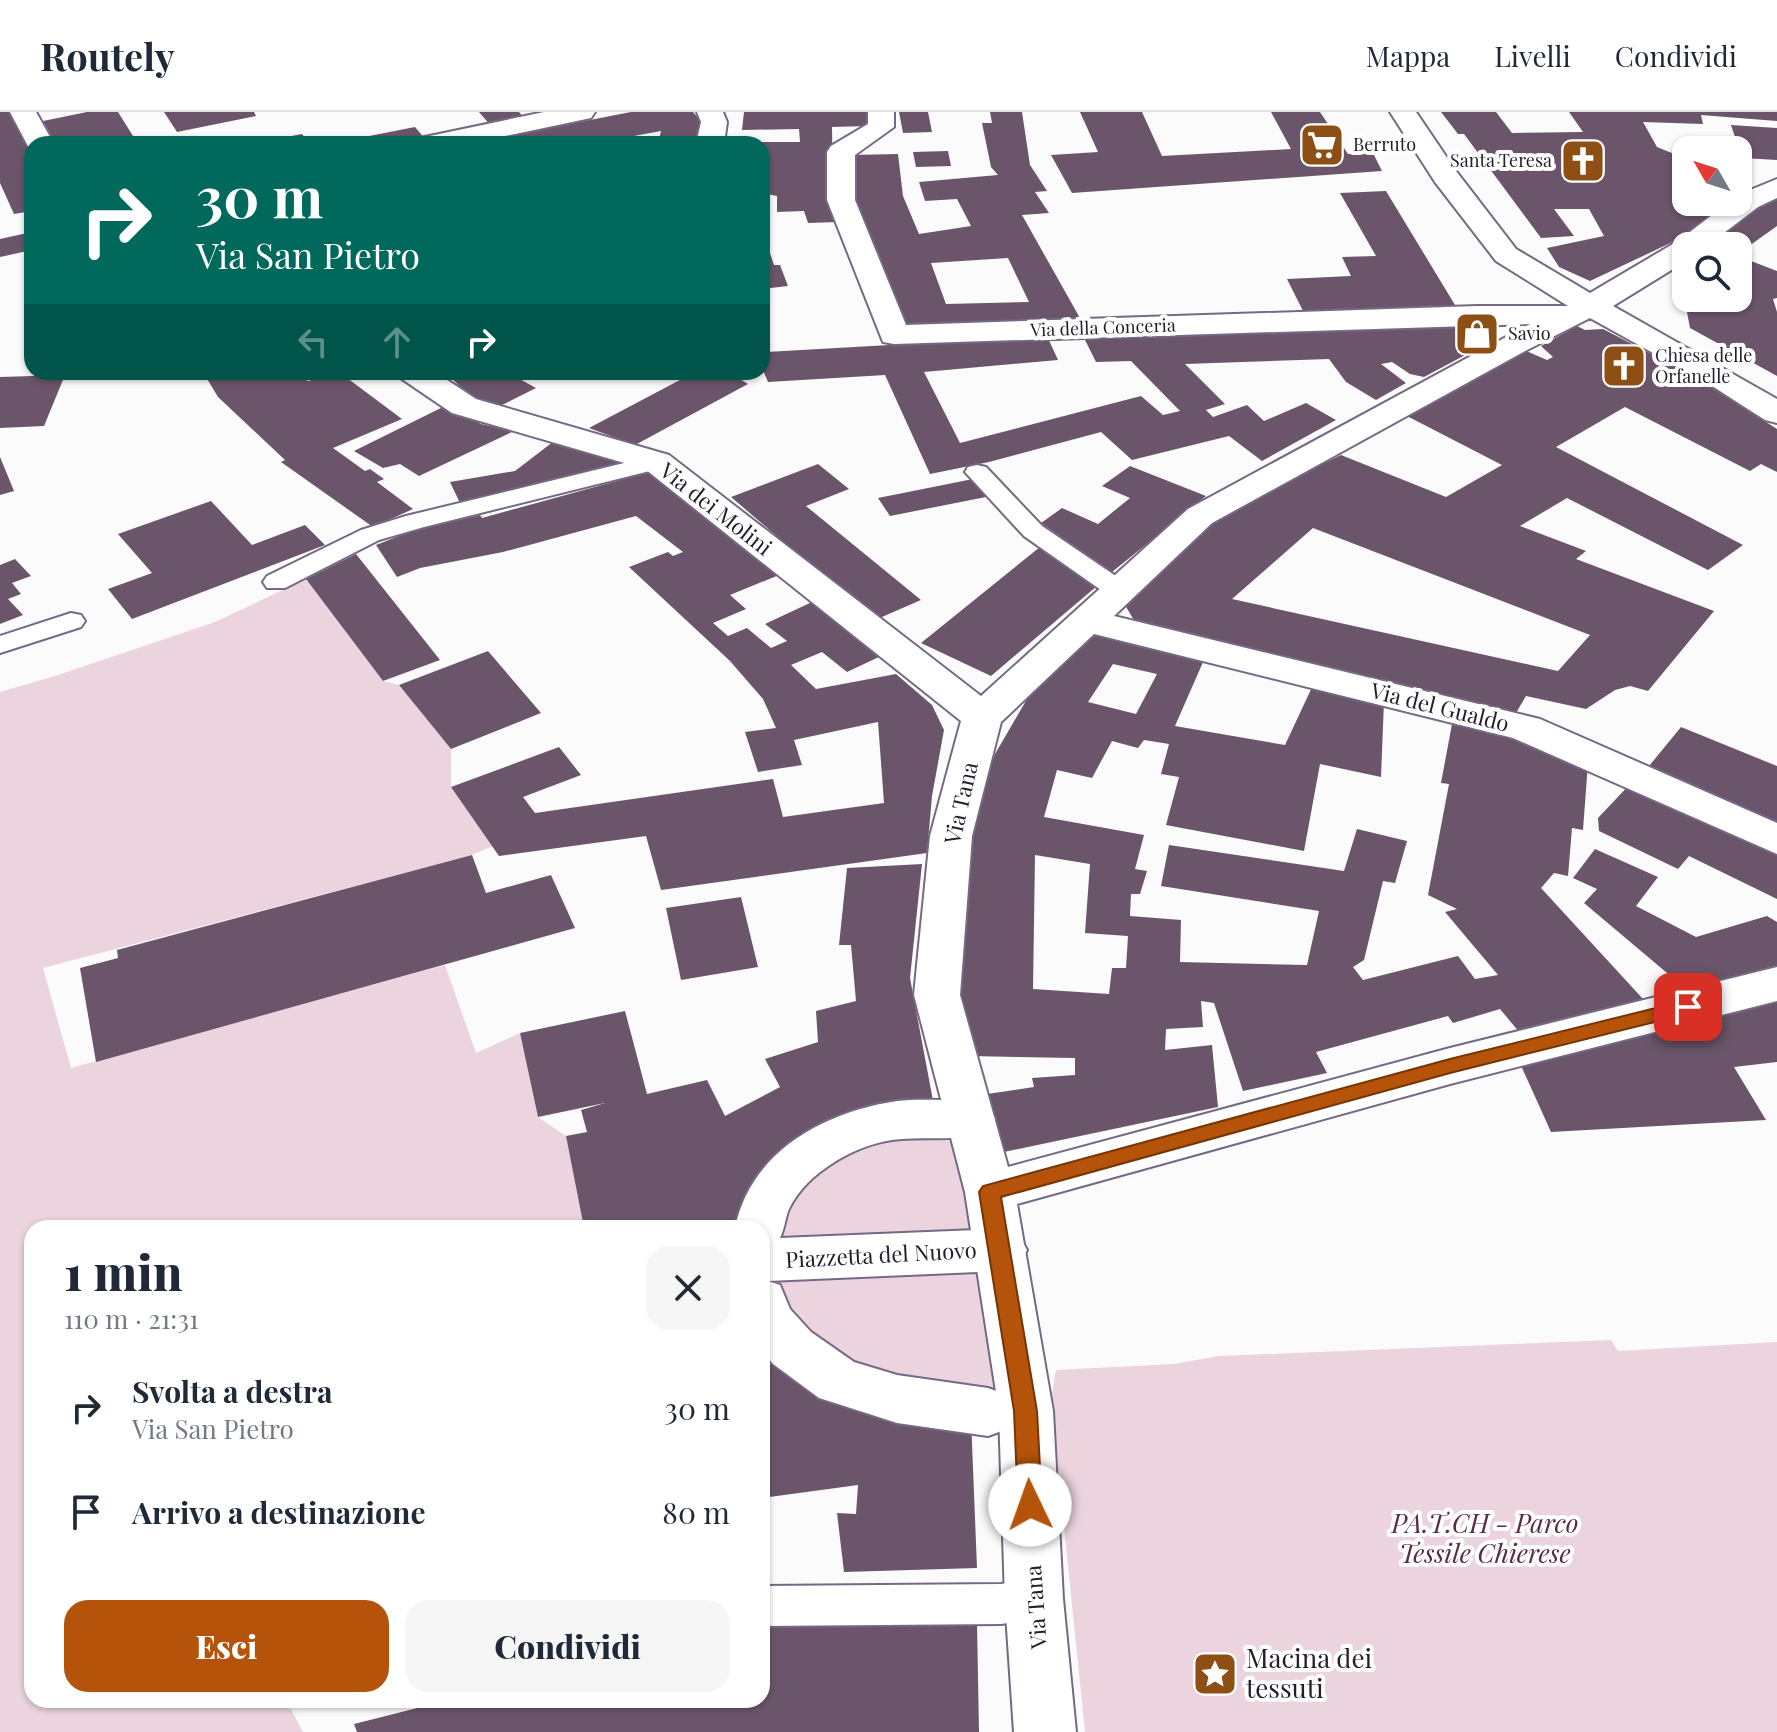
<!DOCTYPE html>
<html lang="it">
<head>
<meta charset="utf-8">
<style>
	body { margin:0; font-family:"Playfair Display",serif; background:#f6f6f7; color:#1f2937; height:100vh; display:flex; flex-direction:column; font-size:30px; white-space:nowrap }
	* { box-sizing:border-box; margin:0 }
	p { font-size:26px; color:#747a83 }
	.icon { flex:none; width:44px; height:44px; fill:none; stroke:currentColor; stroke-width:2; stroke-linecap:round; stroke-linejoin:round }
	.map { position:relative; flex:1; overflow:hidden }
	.side { position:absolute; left:24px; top:1108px; width:746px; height:488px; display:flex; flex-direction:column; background:#fff; border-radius:24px; box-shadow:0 2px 6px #0004 }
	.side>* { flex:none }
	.hud { position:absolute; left:24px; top:24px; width:746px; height:244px; border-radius:24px; box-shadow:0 2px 6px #0004; background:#00695c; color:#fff; overflow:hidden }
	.needle { width:52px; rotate:309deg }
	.buttons { position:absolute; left:1672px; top:24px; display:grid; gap:16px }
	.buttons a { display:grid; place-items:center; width:80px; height:80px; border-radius:16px; background:#fff; box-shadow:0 2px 6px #0004; font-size:40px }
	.pin { position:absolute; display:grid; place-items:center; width:68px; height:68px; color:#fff; margin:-34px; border-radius:16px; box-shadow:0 4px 12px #0006 }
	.me { position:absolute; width:88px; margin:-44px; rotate:357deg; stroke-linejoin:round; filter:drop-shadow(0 0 6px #0008) }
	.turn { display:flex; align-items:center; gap:28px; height:168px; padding:0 40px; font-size:36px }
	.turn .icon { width:104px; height:104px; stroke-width:2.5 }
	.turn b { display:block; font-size:56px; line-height:68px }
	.lanes { display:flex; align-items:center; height:76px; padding:0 40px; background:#0003; justify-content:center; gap:40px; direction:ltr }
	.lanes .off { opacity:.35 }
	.round { display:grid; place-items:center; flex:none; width:84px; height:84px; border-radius:24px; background:#f6f6f7 }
	.headline { display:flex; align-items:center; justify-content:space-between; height:136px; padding:0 40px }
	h1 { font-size:48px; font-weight:800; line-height:60px }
	.button { display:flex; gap:16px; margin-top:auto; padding:16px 40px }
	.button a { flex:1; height:92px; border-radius:24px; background:#b45309; color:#fff; font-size:32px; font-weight:800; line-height:92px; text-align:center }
	.button a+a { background:#f6f6f7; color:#1f2937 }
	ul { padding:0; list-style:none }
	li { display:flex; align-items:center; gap:24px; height:104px; padding:0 40px }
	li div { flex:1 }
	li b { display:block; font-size:30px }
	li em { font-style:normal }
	header { display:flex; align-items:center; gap:48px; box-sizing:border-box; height:112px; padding:0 40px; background:#fff; border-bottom:2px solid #e0e1e3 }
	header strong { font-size:38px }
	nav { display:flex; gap:44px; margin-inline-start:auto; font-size:28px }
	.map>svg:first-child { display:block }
	.green { fill:#ebd4de }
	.building { fill:#6b556a; fill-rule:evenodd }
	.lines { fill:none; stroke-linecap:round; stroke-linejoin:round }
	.service-casing { stroke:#756a85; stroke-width:4 }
	.pedestrian-casing { stroke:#756a85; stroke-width:4 }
	.minor-casing { stroke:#756a85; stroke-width:4 }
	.service { fill:#fff; fill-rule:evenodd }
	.pedestrian { fill:#fff; fill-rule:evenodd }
	.minor { fill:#fff; fill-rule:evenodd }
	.route { fill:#b45309; stroke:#753606; stroke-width:2 }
	.labels { text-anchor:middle; stroke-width:8; stroke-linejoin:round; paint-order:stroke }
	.far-poi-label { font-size:18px; fill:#231e2a; stroke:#fff; text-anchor:start }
	.far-street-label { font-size:18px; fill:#231e2a; stroke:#fff }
	.street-label { font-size:22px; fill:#231e2a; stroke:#fff }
	.near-park-label { font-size:26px; font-style:italic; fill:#592c42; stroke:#fff }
	.near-poi-label { font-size:26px; fill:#231e2a; stroke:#fff; text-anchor:start }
</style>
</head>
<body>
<header>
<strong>Routely</strong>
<nav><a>Mappa</a><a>Livelli</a><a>Condividi</a></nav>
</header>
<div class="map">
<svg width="1777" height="1620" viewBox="0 0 1777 1620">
	<rect width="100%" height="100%" fill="#fbfbfb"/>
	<!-- green -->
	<path class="green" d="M 306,467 L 383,569 L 399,573 L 451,637 L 451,675 L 493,734 L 472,743 L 43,856 L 71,956 L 445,853 L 476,941 L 520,921 L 538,1005 L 566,1024 L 584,1116 L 32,1116 L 32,1588 L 286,1588 L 303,1620 L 0,1620 L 0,580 L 55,564 L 215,510 Z
		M 971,1007 L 1024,1291 L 897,1287 L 765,1206 L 760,1116 L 795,1052 Z
		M 1611,1228 L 1618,1239 L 1777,1230 L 1777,1620 L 1085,1620 L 1051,1288 L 1056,1258 L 1174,1252 L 1219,1244 Z"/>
	<!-- building -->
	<path class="building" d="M 0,0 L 13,0 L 32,38 L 32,99 L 14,102 L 0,71 Z
		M 87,0 L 118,0 L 138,32 L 56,32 L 43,9 Z
		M 164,0 L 254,0 L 256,4 L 177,20 Z
		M 479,0 L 519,0 L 525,7 L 491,14 Z
		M 631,0 L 693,0 L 701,9 L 697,32 L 658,32 L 661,19 L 591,32 L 467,32 Z
		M 744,0 L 866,0 L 868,14 L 832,15 L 833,83 L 838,110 L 808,111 L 804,99 L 777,100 L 777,84 L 762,81 L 762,30 L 800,30 L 799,17 L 742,18 Z
		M 899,0 L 928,0 L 932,20 L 903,21 Z
		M 990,0 L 1022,0 L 1030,53 L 1047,79 L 1035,80 L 1049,101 L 1022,103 L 1085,215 L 900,218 L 852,86 L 849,43 L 898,42 L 903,84 L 919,122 L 971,114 L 957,87 L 925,89 L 919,70 L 998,63 L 991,55 L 982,11 L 992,11 ZM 1008,146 L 1029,190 L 946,192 L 931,151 Z
		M 1080,0 L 1142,0 L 1162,44 L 1291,37 L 1271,0 L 1320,0 L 1348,42 L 1373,41 L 1382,59 L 1072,81 L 1051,43 L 1098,40 Z
		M 1441,0 L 1496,0 L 1512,21 L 1583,20 L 1569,0 L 1777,0 L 1777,9 L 1701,3 L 1703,12 L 1643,10 L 1657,35 L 1684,46 L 1680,55 L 1672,58 L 1686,77 L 1686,90 L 1718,102 L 1700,117 L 1590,169 L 1559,155 L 1547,136 L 1604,124 L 1589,97 L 1554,97 L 1574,124 L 1541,126 L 1464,22 L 1458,22 Z
		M 1731,13 L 1777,16 L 1777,48 L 1742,46 Z
		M 415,15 L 426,28 L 408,32 L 358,32 L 354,27 Z
		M 302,22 L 310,32 L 267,32 L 265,29 Z
		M 948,39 L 951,54 L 916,55 L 913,40 Z
		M 1386,79 L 1455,193 L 1306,205 L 1287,167 L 1351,164 L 1342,145 L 1376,144 L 1340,81 Z
		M 1777,85 L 1777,114 L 1749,134 L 1719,122 L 1750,95 Z
		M 32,120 L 32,138 L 0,145 L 0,127 Z
		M 762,126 L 765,126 L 774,153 L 780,153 L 788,174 L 762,177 Z
		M 1738,144 L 1777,159 L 1777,186 L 1773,187 L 1777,200 L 1777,264 L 1690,216 L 1681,168 L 1686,166 L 1686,186 L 1738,186 Z
		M 1480,211 L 1499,225 L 1424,265 L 1410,262 L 1392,250 L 1381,252 L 1406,271 L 1376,288 L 1346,270 L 1329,247 L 1185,252 L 1225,292 L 1206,298 L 1213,305 L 1247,293 L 1264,309 L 1306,291 L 1336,308 L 1262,349 L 1229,324 L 1132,348 L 1101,320 L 989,350 L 930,362 L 885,263 L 768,270 L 762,256 L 762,230 L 766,240 L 1047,224 L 1058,248 L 924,260 L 960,331 L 1141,284 L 1163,303 L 1180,299 L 1131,249 L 1096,250 L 1083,224 Z
		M 1577,214 L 1585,218 L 1603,217 L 1692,263 L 1777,317 L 1777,360 L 1761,352 L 1750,359 L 1625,295 L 1556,335 L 1743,433 L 1708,458 L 1567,386 L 1520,414 L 1586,439 L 1576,447 L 1714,499 L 1648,579 L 1630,574 L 1615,578 L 1586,597 L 1526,584 L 1516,601 L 1138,515 L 1125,493 L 1226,399 L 1341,343 L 1446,385 L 1502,353 L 1405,303 L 1524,238 L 1547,248 L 1553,245 L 1541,234 ZM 1313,416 L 1590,523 L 1558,559 L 1232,487 Z
		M 203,260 L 296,260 L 308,269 L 339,260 L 402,307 L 333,336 L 365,359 L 370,357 L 384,367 L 377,370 L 413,397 L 373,415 L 281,350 L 285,348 L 218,285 Z
		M 445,260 L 507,260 L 536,276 L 496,296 L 476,290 Z
		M 695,260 L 729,260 L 748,272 L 635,333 L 589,316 Z
		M 65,263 L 44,314 L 0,316 L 0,265 Z
		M 447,293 L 481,312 L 514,319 L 419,364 L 400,352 L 383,356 L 354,339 Z
		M 558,326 L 627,350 L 626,354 L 460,391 L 450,370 L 515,359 Z
		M 0,345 L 14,379 L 0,383 Z
		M 818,352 L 849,377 L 806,394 L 921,488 L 875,508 L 731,385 Z
		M 1130,354 L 1206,384 L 1112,460 L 1041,411 L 1062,396 L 1098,412 L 1130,386 L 1102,374 Z
		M 653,359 L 779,463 L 730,483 L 746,497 L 713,511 L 728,524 L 747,516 L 771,536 L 787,529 L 765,512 L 812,490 L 881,544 L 847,560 L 822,540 L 791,553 L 816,577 L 896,562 L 932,593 L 944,618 L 932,684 L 927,741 L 661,778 L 646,724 L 499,744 L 451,675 L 559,635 L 581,663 L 523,685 L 535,701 L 773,667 L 783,705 L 884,691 L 878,610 L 794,628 L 802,653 L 758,660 L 745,620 L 776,616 L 763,587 L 730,549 L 629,455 L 668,440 L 673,444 L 683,440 L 636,404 L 503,440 L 420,456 L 397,465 L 376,433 L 412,419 L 480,403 L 482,406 Z
		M 973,367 L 986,385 L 890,404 L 878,386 Z
		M 211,389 L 252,433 L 305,413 L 325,433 L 132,507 L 108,477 L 152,461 L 118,422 Z
		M 1040,435 L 1097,474 L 991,564 L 921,531 Z
		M 356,442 L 440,548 L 383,569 L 306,467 Z
		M 15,447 L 31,464 L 12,471 L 21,482 L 8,487 L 23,503 L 0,512 L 0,453 Z
		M 1104,515 L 1207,541 L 1175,614 L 1285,633 L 1314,571 L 1384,589 L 1381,665 L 1320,652 L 1304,739 L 1166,713 L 1179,665 L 1161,662 L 1169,632 L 1144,628 L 1138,636 L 1112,629 L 1092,666 L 1057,658 L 1044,705 L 1144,723 L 1135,757 L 1147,759 L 1140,782 L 1131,782 L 1130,804 L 1181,808 L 1180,850 L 1307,853 L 1319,799 L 1161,774 L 1169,733 L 1344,759 L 1357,717 L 1407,729 L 1395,771 L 1383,769 L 1364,848 L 1353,855 L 1363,868 L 1458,844 L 1475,867 L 1498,863 L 1445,800 L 1457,797 L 1428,783 L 1449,672 L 1441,671 L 1452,612 L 1519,624 L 1588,651 L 1583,718 L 1572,716 L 1568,764 L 1554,761 L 1541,776 L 1643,887 L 1567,912 L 1520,921 L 1500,897 L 1453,911 L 1448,904 L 1316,940 L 1327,961 L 1243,979 L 1214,891 L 1201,889 L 1203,915 L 1166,917 L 1165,938 L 1212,933 L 1218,995 L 999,1041 L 987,982 L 1034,975 L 1032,966 L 1075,963 L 1075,946 L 969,944 L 958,871 L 965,724 L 995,642 L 1034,575 ZM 1113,552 L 1157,562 L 1136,602 L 1088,590 ZM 1035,743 L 1090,752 L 1085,821 L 1128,824 L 1126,856 L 1112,856 L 1109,882 L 1033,877 Z
		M 488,539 L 541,601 L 451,637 L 399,573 Z
		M 1681,615 L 1777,654 L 1777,715 L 1645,659 Z
		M 1632,670 L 1777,738 L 1777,787 L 1689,744 L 1678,757 L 1599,719 L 1598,706 Z
		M 1595,737 L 1658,765 L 1636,794 L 1696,825 L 1767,804 L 1777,810 L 1777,857 L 1686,877 L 1584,791 L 1597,777 L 1573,766 Z
		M 472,743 L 486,781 L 551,763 L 575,816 L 96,950 L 80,856 L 118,846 L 117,838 Z
		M 922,752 L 910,866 L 934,994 L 786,1039 L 746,1082 L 735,1116 L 584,1116 L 566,1024 L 587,1020 L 581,998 L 605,991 L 538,1005 L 520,921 L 625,899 L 647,982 L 707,968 L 725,1004 L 780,975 L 765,947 L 818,930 L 816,899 L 856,889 L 851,833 L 839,833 L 847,756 Z
		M 741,785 L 758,855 L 681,868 L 666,796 Z
		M 1777,881 L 1777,950 L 1734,955 L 1766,1008 L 1551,1020 L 1518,947 Z
		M 762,1236 L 787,1263 L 829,1286 L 971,1306 L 977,1456 L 844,1460 L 837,1401 L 856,1402 L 858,1373 L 762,1386 Z
		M 977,1511 L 979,1620 L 357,1620 L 354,1612 L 449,1588 L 762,1588 L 762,1514 Z"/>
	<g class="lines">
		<!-- service casing -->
		<g class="service-casing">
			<path id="service" d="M 657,343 L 666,345 L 669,350 L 666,355 L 424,415 L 379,428 L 285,476 L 267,476 L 263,470 L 267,464 L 361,418 L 406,404 Z
				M 977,353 L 986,355 L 1042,414 L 1129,473 L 1133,479 L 1129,485 L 1111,485 L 1024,424 L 965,360 L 968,355 Z
				M 71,501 L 81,503 L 85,509 L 81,515 L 0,541 L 0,524 Z
				M 1034,1467 L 1049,1473 L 1055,1487 L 1049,1501 L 1034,1507 L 1001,1512 L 762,1514 L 762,1474 L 1001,1472 Z"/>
		</g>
		<!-- pedestrian casing -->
		<g class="pedestrian-casing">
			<path id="pedestrian" d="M 971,988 L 988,994 L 995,1007 L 988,1020 C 960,1029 931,1025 902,1027 C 861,1029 807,1059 789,1097 C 785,1106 785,1116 780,1126 L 1001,1117 L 1019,1123 L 1027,1138 L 1019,1153 L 1001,1159 L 768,1169 L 780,1173 L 790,1197 L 811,1220 L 854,1250 L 897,1263 L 988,1276 L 1007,1283 L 1015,1300 L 1007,1317 L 988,1324 L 897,1311 L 838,1292 L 819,1286 L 773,1252 L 762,1239 L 762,1116 L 735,1116 C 751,1039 824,1000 897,989 C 921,986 947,989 971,988 Z"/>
		</g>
		<!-- minor casing -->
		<g class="minor-casing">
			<path id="minor" d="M 10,0 L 36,0 L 54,32 L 32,32 L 30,38 Z
				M 544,0 L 595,0 L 591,6 L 468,32 L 416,32 L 420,26 Z
				M 697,0 L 723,0 L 727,10 L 724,32 L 696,32 L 701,10 Z
				M 868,0 L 894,0 L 894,15 L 855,43 L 855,88 L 906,213 L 1477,194 L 1568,194 L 1496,149 L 1435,70 L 1390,0 L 1416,0 L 1456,59 L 1516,137 L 1590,181 L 1678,129 L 1729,90 L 1738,90 L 1738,83 L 1777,67 L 1777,86 L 1758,95 L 1707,134 L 1686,134 L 1686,149 L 1613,194 L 1777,287 L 1777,311 L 1765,308 L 1709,272 L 1590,206 L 1527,238 L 1212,411 L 1114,504 L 1540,607 L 1777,711 L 1777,742 L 1513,626 L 1094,522 L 1001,610 L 972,724 L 960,883 L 1008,1055 L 1450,936 L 1777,855 L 1777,889 L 1450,972 L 1017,1092 L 1053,1299 L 1063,1487 L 1076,1620 L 1014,1620 L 1005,1487 L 999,1299 L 965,1080 L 914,883 L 930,724 L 961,609 L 645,357 L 452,301 L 402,267 L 397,260 L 435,260 L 476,287 L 669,343 L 981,584 L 1188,397 L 1530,212 L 894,232 L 883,230 L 827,88 L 827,40 L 831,34 L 868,12 Z"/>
		</g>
		<!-- service -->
		<use href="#service" class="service"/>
		<!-- pedestrian -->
		<use href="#pedestrian" class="pedestrian"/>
		<!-- minor -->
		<use href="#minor" class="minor"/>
	</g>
	<!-- route -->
	<path class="route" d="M 1688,888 L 1695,890 L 1697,895 L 1695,900 L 1450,961 L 1001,1085 L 1037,1299 L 1042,1393 L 1038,1401 L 1030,1404 L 1022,1401 L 1018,1393 L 1014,1299 L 979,1080 L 983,1074 L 1450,947 Z"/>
	<!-- icons -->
	<defs>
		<g id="supermarket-square" transform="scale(2.3)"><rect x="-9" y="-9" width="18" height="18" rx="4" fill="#8d4f14" stroke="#fff"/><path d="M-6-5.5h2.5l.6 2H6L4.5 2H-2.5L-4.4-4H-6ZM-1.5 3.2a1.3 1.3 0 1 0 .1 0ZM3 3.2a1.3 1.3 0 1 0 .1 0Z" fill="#fff"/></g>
		<g id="church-square" transform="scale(2.3)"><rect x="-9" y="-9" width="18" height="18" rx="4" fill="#8d4f14" stroke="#fff"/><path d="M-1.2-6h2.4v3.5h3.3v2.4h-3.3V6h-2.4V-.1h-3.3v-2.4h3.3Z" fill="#fff"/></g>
		<g id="shop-square" transform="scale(2.3)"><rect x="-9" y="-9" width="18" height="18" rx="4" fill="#8d4f14" stroke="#fff"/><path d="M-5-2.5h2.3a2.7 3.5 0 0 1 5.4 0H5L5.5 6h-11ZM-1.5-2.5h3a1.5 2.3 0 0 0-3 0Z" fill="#fff"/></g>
		<g id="sight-square" transform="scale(2.3)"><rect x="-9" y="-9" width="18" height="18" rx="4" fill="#8d4f14" stroke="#fff"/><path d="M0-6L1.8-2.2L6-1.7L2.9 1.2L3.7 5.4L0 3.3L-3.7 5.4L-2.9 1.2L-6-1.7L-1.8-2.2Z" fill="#fff"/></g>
	</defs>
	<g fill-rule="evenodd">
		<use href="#supermarket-square" x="1322" y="33"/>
		<use href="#church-square" x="1583" y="49"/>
		<use href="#shop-square" x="1477" y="222"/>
		<use href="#church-square" x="1624" y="254"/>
		<use href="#sight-square" x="1215" y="1562"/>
	</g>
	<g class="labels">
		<!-- far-poi labels -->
		<g class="far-poi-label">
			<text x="1353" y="39">Berruto</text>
			<text x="1552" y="55" text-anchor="end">Santa Teresa</text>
			<text x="1508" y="228">Savio</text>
			<text x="1655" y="250">Chiesa delle<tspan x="1655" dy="21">Orfanelle</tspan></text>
		</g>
		<!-- far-street labels -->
		<g class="far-street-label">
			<text transform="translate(1103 216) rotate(-2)" y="6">Via della Conceria</text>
		</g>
		<!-- street labels -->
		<g class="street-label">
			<text transform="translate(716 397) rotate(38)" y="8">Via dei Molini</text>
			<text transform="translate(1440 595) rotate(14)" y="8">Via del Gualdo</text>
			<text transform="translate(961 691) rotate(-77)" y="8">Via Tana</text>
			<text transform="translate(881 1143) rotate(-3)" y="8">Piazzetta del Nuovo</text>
			<text transform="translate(1036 1495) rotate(-94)" y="8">Via Tana</text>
		</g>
		<!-- near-park labels -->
		<g class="near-park-label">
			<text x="1485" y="1421">PA.T.CH - Parco<tspan x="1485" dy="30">Tessile Chierese</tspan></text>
		</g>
		<!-- near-poi labels -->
		<g class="near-poi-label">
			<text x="1246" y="1556">Macina dei<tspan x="1246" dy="30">tessuti</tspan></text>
		</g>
	</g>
</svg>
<div class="buttons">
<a><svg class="needle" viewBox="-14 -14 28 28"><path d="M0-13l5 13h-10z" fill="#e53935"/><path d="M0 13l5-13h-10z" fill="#747a83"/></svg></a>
<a><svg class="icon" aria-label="search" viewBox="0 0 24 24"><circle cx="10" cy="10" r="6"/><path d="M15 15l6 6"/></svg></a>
</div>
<div class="pin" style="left:1688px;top:895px;background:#d93025"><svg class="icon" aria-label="arrive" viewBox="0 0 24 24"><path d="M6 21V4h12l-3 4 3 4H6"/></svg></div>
<svg class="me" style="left:1030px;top:1393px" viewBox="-20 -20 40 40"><circle r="19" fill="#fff"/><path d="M0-13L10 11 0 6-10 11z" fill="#b45309"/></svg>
<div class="hud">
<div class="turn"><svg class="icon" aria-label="right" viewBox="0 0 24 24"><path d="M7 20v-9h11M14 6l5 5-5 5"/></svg><div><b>30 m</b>Via San Pietro</div></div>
<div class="lanes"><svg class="icon off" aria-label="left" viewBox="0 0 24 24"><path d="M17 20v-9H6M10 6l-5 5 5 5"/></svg><svg class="icon off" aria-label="ahead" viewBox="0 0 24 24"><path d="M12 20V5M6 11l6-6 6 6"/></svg><svg class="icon" aria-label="right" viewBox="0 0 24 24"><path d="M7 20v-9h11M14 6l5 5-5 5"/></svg></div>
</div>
<section class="side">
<div class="headline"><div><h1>1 min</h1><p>110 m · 21:31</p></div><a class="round"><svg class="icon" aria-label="close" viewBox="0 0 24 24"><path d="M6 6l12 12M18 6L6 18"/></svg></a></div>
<ul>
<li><svg class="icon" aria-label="right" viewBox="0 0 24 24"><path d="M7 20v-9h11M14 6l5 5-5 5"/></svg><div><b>Svolta a destra</b><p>Via San Pietro</p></div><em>30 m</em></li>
<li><svg class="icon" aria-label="arrive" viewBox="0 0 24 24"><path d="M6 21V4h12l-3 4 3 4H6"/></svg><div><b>Arrivo a destinazione</b></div><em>80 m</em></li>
</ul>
<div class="button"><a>Esci</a><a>Condividi</a></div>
</section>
</div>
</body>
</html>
